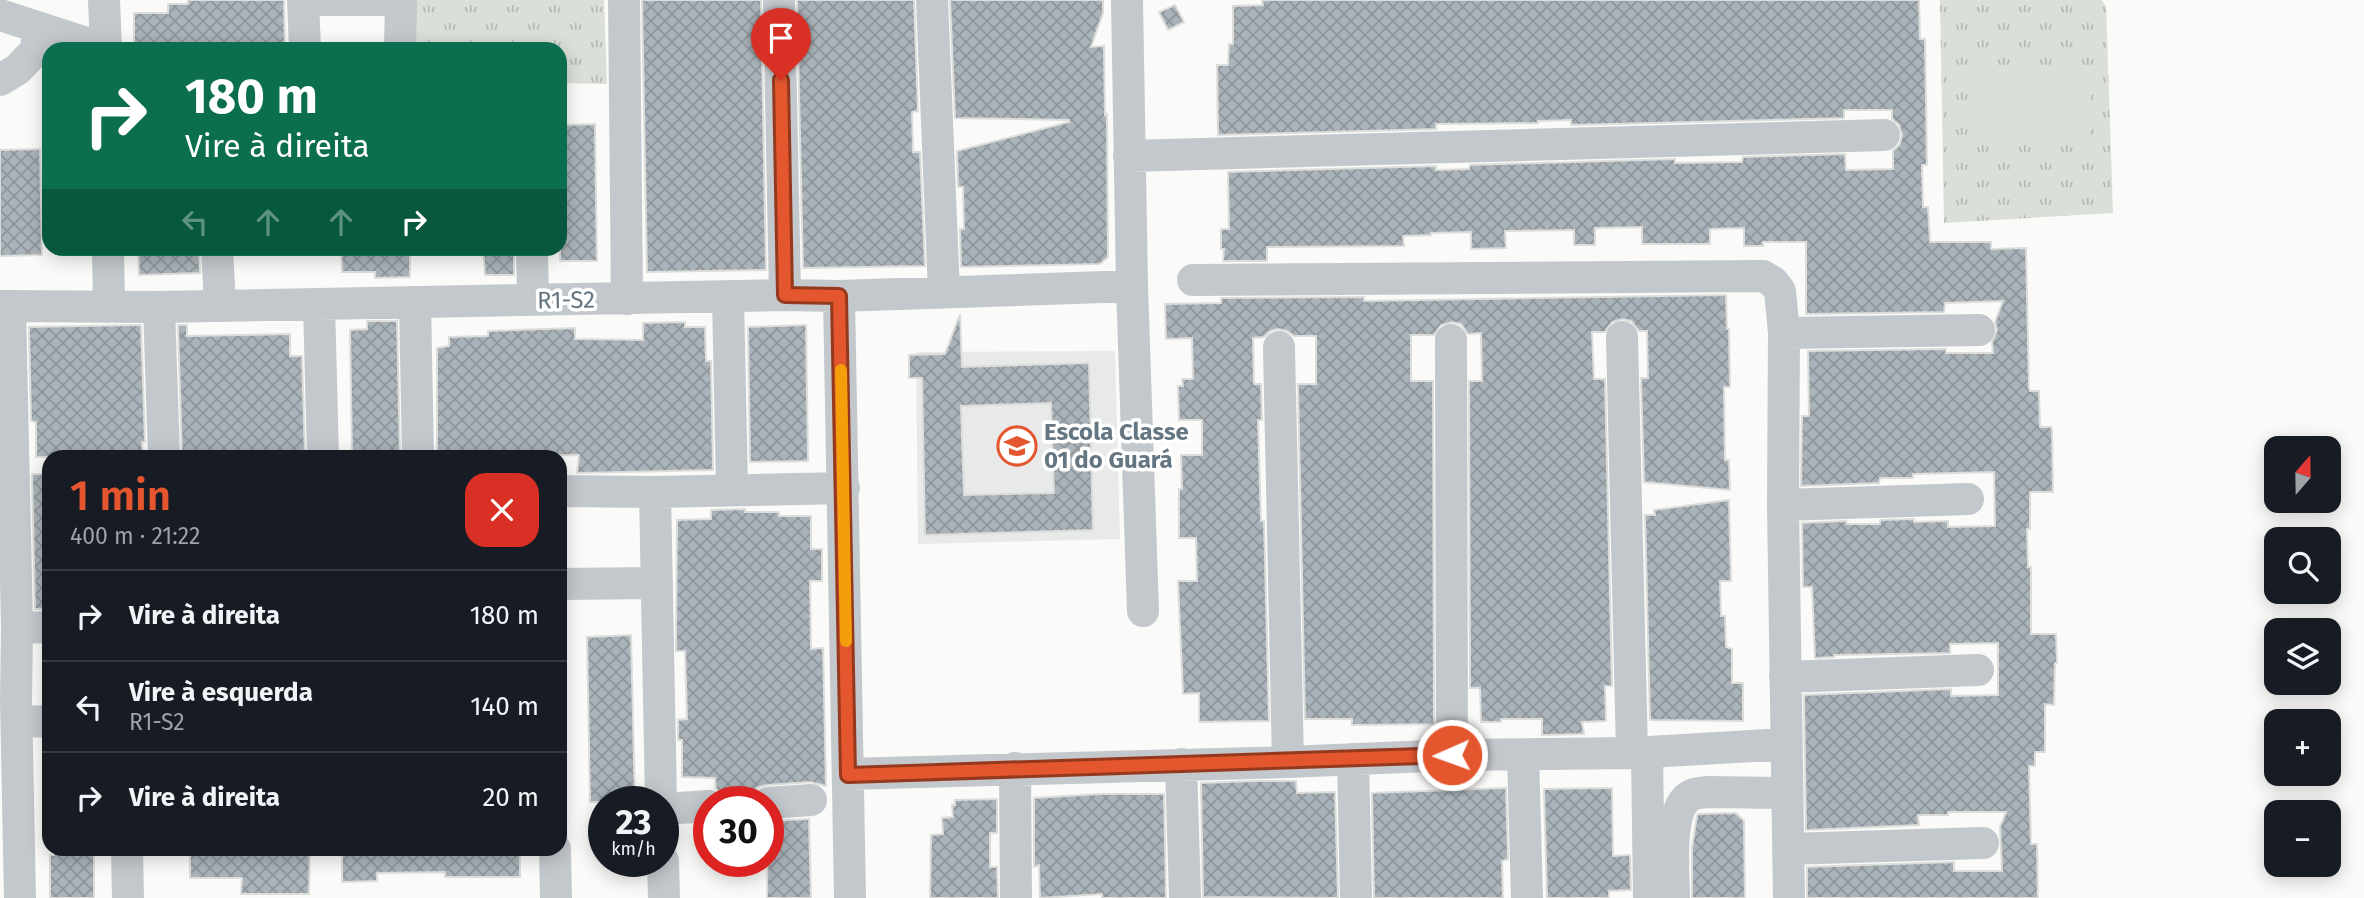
<!DOCTYPE html>
<html lang="pt">
<head>
<meta charset="utf-8">
<style>
	body { margin:0; font-family:"Fira Sans",sans-serif; background:#242831; color:#f1f3f6; height:100vh; display:flex; flex-direction:column; font-size:26px; white-space:nowrap }
	* { box-sizing:border-box; margin:0 }
	p { font-size:23px; color:#9ea1a6 }
	.icon { flex:none; width:38px; height:38px; fill:none; stroke:currentColor; stroke-width:2; stroke-linecap:round; stroke-linejoin:round }
	.map { position:relative; flex:1; overflow:hidden }
	.details { position:absolute; left:42px; top:450px; width:525px; height:406px; display:flex; flex-direction:column; background:#171b24; border-radius:21px; box-shadow:0 4px 18px #0003 }
	.details>* { flex:none }
	.guide { position:absolute; left:42px; top:42px; width:525px; height:214px; border-radius:21px; box-shadow:0 4px 18px #0003; background:#0b6e4f; color:#fff; overflow:hidden }
	.needle { width:46px; rotate:20deg }
	.tools { position:absolute; left:2264px; top:436px; display:grid; gap:14px }
	.tools a { display:grid; place-items:center; width:77px; height:77px; border-radius:14px; background:#171b24; box-shadow:0 4px 18px #0003; font-size:35px }
	.speed { position:absolute; left:588px; top:786px; display:flex; gap:14px; font-size:35px; font-weight:700; text-align:center }
	.speed>* { display:grid; place-content:center; width:91px; height:91px; border-radius:50%; background:#171b24; box-shadow:0 4px 18px #0003; line-height:1 }
	.speed small { font-size:18px; font-weight:400 }
	.speed .limit { border:10px solid #d22; background:#fff; color:#111 }
	.pin { position:absolute; display:grid; place-items:center; width:60px; height:60px; color:#fff; margin:-72px -30px; border-radius:50% 50% 50% 0; rotate:-45deg; box-shadow:0 0 7px #0007 }
	.pin .icon { rotate:45deg }
	.me { position:absolute; width:77px; margin:-38px; rotate:268deg; stroke-linejoin:round; filter:drop-shadow(0 0 5px #0008) }
	.turn { display:flex; align-items:center; gap:24px; height:147px; padding:0 28px; font-size:32px }
	.turn .icon { width:91px; height:91px; stroke-width:2.5 }
	.turn b { display:block; font-size:49px; line-height:60px }
	.lanes { display:flex; align-items:center; height:66px; padding:0 28px; background:#0003; justify-content:center; gap:35px; direction:ltr }
	.lanes .off { opacity:.35 }
	.round { display:grid; place-items:center; flex:none; width:74px; height:74px; border-radius:21px; background:#242831 }
	.headline { display:flex; align-items:center; justify-content:space-between; height:119px; padding:0 28px }
	h1 { font-size:42px; font-weight:600; line-height:52px; color:#e4572e }
	ul { padding:0; list-style:none }
	li { display:flex; align-items:center; gap:21px; height:91px; padding:0 28px; border-top:2px solid #363941 }
	li div { flex:1 }
	li b { display:block; font-size:26px }
	li em { font-style:normal }
	.map>svg:first-child { display:block }
	.built { fill:#e8e9e9 }
	.park { fill:url(#park-tufts) }
	.pitch { fill:#dadfd7 }
	.building { fill:url(#building-cross-hatch); stroke:#dcdcda; stroke-width:2; fill-rule:evenodd }
	.lines { fill:none; stroke-linecap:round; stroke-linejoin:round }
	.minor { stroke:#c3c8cc; stroke-width:32 }
	.route-casing { stroke:#94391e; stroke-width:18 }
	.route { stroke:#e4572e; stroke-width:12 }
	.slow { stroke:#f59e0b; stroke-width:12 }
	.labels { text-anchor:middle; stroke-width:7; stroke-linejoin:round; paint-order:stroke }
	.street-label { font-size:24px; fill:#657683; stroke:#fff }
	.poi-label { font-size:24px; font-weight:bold; fill:#657683; stroke:#fff; text-anchor:start }
</style>
</head>
<body>
<div class="map">
<svg width="2364" height="898" viewBox="0 0 2364 898">
	<defs>
		<pattern id="park-tufts" width="24" height="20" patternUnits="userSpaceOnUse" patternTransform="scale(1.75)"><rect width="24" height="20" fill="#dadfd7"/><path d="M3 7l-1-3M5 7V3M7 7l1-3M15 17l-1-3M17 17v-4M19 17l1-3" fill="none" stroke="#b4b9b4"/></pattern>
		<pattern id="building-cross-hatch" width="8" height="8" patternUnits="userSpaceOnUse" patternTransform="scale(1.75)"><rect width="8" height="8" fill="#aab3b9"/><path d="M0 0l8 8M0 8l8-8" fill="none" stroke="#8e969c"/></pattern>
	</defs>
	<rect width="100%" height="100%" fill="#fafaf8"/>
	<!-- built -->
	<path class="built" d="M 1115,351 L 1120,539 L 918,544 L 916,352 Z"/>
	<!-- park -->
	<path class="park" d="M 413,0 L 604,0 L 607,84 L 560,83 L 560,49 L 413,49 Z
		M 1940,0 L 2101,0 L 2106,6 L 2113,213 L 1944,223 Z"/>
	<!-- pitch -->
	<path class="pitch" d="M 2089,73 L 2091,137 L 1975,136 L 1976,74 Z"/>
	<!-- building -->
	<path class="building" d="M 188,0 L 284,0 L 285,49 L 134,49 L 134,13 L 168,13 L 168,4 L 188,4 Z
		M 642,0 L 761,0 L 766,270 L 647,272 Z
		M 797,0 L 914,0 L 918,111 L 912,112 L 913,152 L 920,152 L 925,266 L 803,268 Z
		M 950,0 L 1103,0 L 1103,13 L 1091,47 L 1104,46 L 1105,115 L 1107,114 L 1108,257 L 1100,264 L 961,267 L 960,229 L 964,229 L 963,187 L 958,187 L 957,151 L 1069,122 L 1069,120 L 955,118 Z
		M 1262,0 L 1919,0 L 1920,39 L 1925,39 L 1926,100 L 1927,165 L 1922,165 L 1923,207 L 1928,207 L 1930,242 L 1991,242 L 1991,249 L 2026,248 L 2029,388 L 2030,391 L 2039,391 L 2040,427 L 2051,427 L 2052,430 L 2053,492 L 2030,492 L 2030,529 L 2027,529 L 2028,567 L 2031,567 L 2031,634 L 2056,634 L 2057,663 L 2055,663 L 2054,705 L 2045,704 L 2045,752 L 2035,752 L 2035,766 L 2029,766 L 2031,844 L 2037,844 L 2038,898 L 1807,898 L 1807,867 L 1954,862 L 1954,871 L 2002,871 L 2000,827 L 2006,812 L 1948,812 L 1948,815 L 1918,815 L 1919,825 L 1806,830 L 1804,695 L 1951,689 L 1951,696 L 1998,695 L 1998,643 L 1950,644 L 1950,653 L 1834,655 L 1834,657 L 1815,658 L 1812,587 L 1803,587 L 1802,523 L 1846,521 L 1847,524 L 1880,524 L 1880,520 L 1914,519 L 1914,522 L 1948,521 L 1948,527 L 1995,526 L 1994,472 L 1913,474 L 1913,478 L 1880,478 L 1879,483 L 1801,486 L 1802,416 L 1809,416 L 1808,351 L 1946,349 L 1946,353 L 1993,353 L 1992,342 L 1997,330 L 1995,322 L 2003,301 L 1945,303 L 1944,312 L 1806,314 L 1806,242 L 1763,242 L 1763,246 L 1744,246 L 1744,228 L 1710,229 L 1710,244 L 1642,244 L 1642,227 L 1595,228 L 1595,245 L 1574,245 L 1574,230 L 1505,231 L 1506,248 L 1471,249 L 1471,232 L 1431,233 L 1431,235 L 1403,236 L 1404,246 L 1267,247 L 1267,261 L 1223,261 L 1224,249 L 1221,249 L 1221,229 L 1229,229 L 1228,172 L 1436,166 L 1436,170 L 1469,169 L 1470,165 L 1675,159 L 1675,163 L 1742,162 L 1743,157 L 1845,154 L 1846,170 L 1893,169 L 1893,151 L 1900,144 L 1902,135 L 1899,125 L 1892,119 L 1892,110 L 1844,110 L 1844,118 L 1571,125 L 1571,120 L 1538,121 L 1538,123 L 1436,124 L 1436,129 L 1218,135 L 1217,65 L 1228,65 L 1229,44 L 1233,44 L 1233,6 L 1263,5 Z
		M 1175,5 L 1184,22 L 1168,30 L 1159,12 Z
		M 595,124 L 597,261 L 560,261 L 560,125 Z
		M 40,149 L 42,255 L 0,256 L 0,150 Z
		M 138,248 L 199,248 L 200,273 L 139,275 Z
		M 341,248 L 410,248 L 410,277 L 375,278 L 375,272 L 342,272 Z
		M 483,248 L 514,248 L 514,275 L 485,275 Z
		M 1726,295 L 1727,329 L 1729,329 L 1730,387 L 1724,387 L 1725,460 L 1729,460 L 1730,490 L 1644,482 L 1641,378 L 1648,378 L 1647,331 L 1639,331 L 1631,321 L 1622,319 L 1612,322 L 1605,332 L 1592,332 L 1594,379 L 1605,379 L 1612,686 L 1605,686 L 1606,721 L 1582,722 L 1584,734 L 1542,735 L 1542,719 L 1501,719 L 1501,722 L 1481,722 L 1480,688 L 1470,688 L 1469,381 L 1482,381 L 1481,333 L 1468,334 L 1461,324 L 1452,322 L 1441,325 L 1434,335 L 1411,335 L 1411,381 L 1433,381 L 1434,724 L 1352,725 L 1352,719 L 1305,719 L 1298,384 L 1316,384 L 1316,336 L 1294,336 L 1287,331 L 1278,329 L 1270,331 L 1264,337 L 1253,338 L 1254,384 L 1261,384 L 1262,420 L 1258,420 L 1260,488 L 1261,521 L 1264,521 L 1269,721 L 1199,722 L 1199,693 L 1183,694 L 1178,581 L 1197,581 L 1196,538 L 1179,538 L 1179,489 L 1182,489 L 1181,455 L 1202,455 L 1202,420 L 1179,420 L 1178,386 L 1183,386 L 1182,379 L 1193,379 L 1192,338 L 1166,339 L 1165,304 L 1221,303 L 1221,298 L 1364,297 L 1364,301 Z
		M 960,314 L 962,367 L 1089,363 L 1093,530 L 925,535 L 922,378 L 909,378 L 909,355 L 945,354 ZM 1051,403 L 1054,493 L 964,495 L 961,406 Z
		M 367,321 L 397,321 L 400,457 L 352,457 L 350,330 L 367,329 Z
		M 685,322 L 685,327 L 705,327 L 706,361 L 711,361 L 713,470 L 577,473 L 579,455 L 437,457 L 437,348 L 449,346 L 449,337 L 488,336 L 488,331 L 575,328 L 575,339 L 643,340 L 643,323 Z
		M 141,325 L 145,442 L 142,442 L 143,457 L 36,457 L 36,422 L 31,421 L 29,327 Z
		M 178,325 L 187,325 L 187,336 L 290,334 L 290,356 L 302,356 L 305,457 L 182,457 Z
		M 806,325 L 808,461 L 750,462 L 748,327 Z
		M 32,474 L 49,474 L 49,609 L 35,609 Z
		M 1729,500 L 1731,581 L 1720,581 L 1721,616 L 1725,616 L 1726,647 L 1732,649 L 1732,683 L 1743,683 L 1743,721 L 1650,720 L 1645,515 L 1655,515 L 1654,510 Z
		M 745,509 L 745,512 L 779,512 L 779,516 L 811,516 L 811,549 L 822,549 L 822,581 L 810,581 L 811,649 L 823,648 L 826,786 L 810,782 L 767,785 L 758,787 L 754,792 L 720,792 L 716,789 L 715,778 L 682,777 L 682,740 L 678,740 L 678,720 L 687,719 L 685,651 L 676,651 L 677,520 L 711,519 L 711,510 Z
		M 631,635 L 635,802 L 590,802 L 587,637 Z
		M 1256,781 L 1296,781 L 1297,793 L 1335,792 L 1338,898 L 1203,897 L 1201,783 Z
		M 1506,788 L 1508,859 L 1502,861 L 1503,898 L 1374,898 L 1372,793 Z
		M 1612,788 L 1613,856 L 1630,855 L 1631,890 L 1609,891 L 1609,898 L 1547,898 L 1544,789 Z
		M 1100,794 L 1164,794 L 1166,898 L 1102,898 L 1102,894 L 1040,898 L 1039,865 L 1034,867 L 1034,798 Z
		M 997,799 L 997,833 L 990,833 L 990,867 L 997,867 L 998,898 L 930,898 L 931,835 L 943,834 L 942,818 L 953,817 L 952,805 L 955,805 L 955,800 Z
		M 1736,813 L 1744,821 L 1745,898 L 1692,898 L 1692,847 L 1697,816 L 1698,814 Z
		M 809,819 L 811,898 L 767,898 L 768,821 Z
		M 54,849 L 88,849 L 88,855 L 94,855 L 94,898 L 50,898 L 50,855 L 54,855 Z
		M 190,849 L 310,849 L 309,894 L 241,894 L 242,878 L 190,878 Z
		M 342,849 L 520,849 L 520,877 L 445,877 L 445,872 L 377,873 L 377,881 L 342,882 Z"/>
	<g class="lines">
		<!-- minor -->
		<path class="minor" d="M 104,0 L 106,49
			M 303,0 L 392,0
			M 624,0 L 627,299
			M 779,0 L 785,295
			M 932,0 L 944,292
			M 1127,0 L 1132,286 L 1143,611
			M 303,1 L 305,49
			M 0,15 L 105,49
			M 400,49 L 401,0
			M 0,80 L 18,69 L 36,50 L 38,28
			M 1129,156 L 1884,135
			M 108,248 L 109,307
			M 217,248 L 220,305
			M 532,248 L 533,300
			M 1193,280 L 1763,276 L 1773,282 L 1780,291 L 1784,333 L 1783,505 L 1789,898
			M 839,296 L 850,898
			M 728,297 L 732,489
			M 415,302 L 418,457
			M 319,304 L 323,457
			M 0,306 L 159,307 L 785,295 L 839,296 L 1132,286
			M 10,306 L 17,628 L 16,701 L 20,898
			M 159,307 L 164,457
			M 1784,333 L 1979,330
			M 1622,337 L 1632,753
			M 1451,340 L 1452,755
			M 1279,347 L 1288,762
			M 560,491 L 655,492 L 844,488
			M 655,492 L 661,802
			M 1783,505 L 1968,499
			M 560,584 L 657,583
			M 17,628 L 49,627
			M 1785,677 L 1978,670
			M 17,722 L 49,721
			M 1647,752 L 1649,898
			M 1523,755 L 1527,898
			M 1353,759 L 1356,898
			M 1181,764 L 1185,898
			M 1015,768 L 1016,898
			M 848,774 L 1288,762 L 1452,755 L 1632,753 L 1786,744
			M 768,803 L 811,800
			M 663,809 L 709,806
			M 127,849 L 128,898
			M 555,849 L 556,898
			M 1788,849 L 1983,843
			M 663,861 L 664,898
			M 1674,898 C 1674,873 1668,817 1686,799 C 1692,793 1699,793 1707,792 L 1786,793"/>
	</g>
	<g class="lines">
		<!-- route casing -->
		<g class="route-casing">
			<path id="route" d="M 781,80 L 785,295 L 839,296 L 848,775 L 1452,755"/>
		</g>
		<!-- route -->
		<use href="#route" class="route"/>
		<!-- slow -->
		<path class="slow" d="M 841,370 L 846,641"/>
	</g>
	<!-- icons -->
	<defs>
		<g id="school-ring" transform="scale(2.0125)"><circle r="9.5" fill="#fff" stroke="#e4572e" stroke-width="1.5"/><path d="M0-5L7-2L0 1L-7-2ZM-4 1L0 2.5L4 1V4Q0 6-4 4Z" fill="#e4572e"/></g>
	</defs>
	<g fill-rule="evenodd">
		<use href="#school-ring" x="1017" y="446"/>
	</g>
	<g class="labels">
		<!-- street labels -->
		<g class="street-label">
			<text transform="translate(566 300) rotate(-1)" y="8">R1-S2</text>
		</g>
		<!-- poi labels -->
		<g class="poi-label">
			<text x="1044" y="440">Escola Classe<tspan x="1044" dy="28">01 do Guará</tspan></text>
		</g>
	</g>
</svg>
<div class="tools">
<a><svg class="needle" viewBox="-14 -14 28 28"><path d="M0-13l5 13h-10z" fill="#e53935"/><path d="M0 13l5-13h-10z" fill="#9ea1a6"/></svg></a>
<a><svg class="icon" aria-label="search" viewBox="0 0 24 24"><circle cx="10" cy="10" r="6"/><path d="M15 15l6 6"/></svg></a>
<a><svg class="icon" aria-label="layers" viewBox="0 0 24 24"><path d="M12 4l9 5-9 5-9-5zM3 14l9 5 9-5"/></svg></a>
<a>+</a>
<a>−</a>
</div>
<div class="speed"><div>23<small>km/h</small></div><div class="limit">30</div></div>
<div class="pin" style="left:781px;top:80px;background:#d93025"><svg class="icon" aria-label="arrive" viewBox="0 0 24 24"><path d="M6 21V4h12l-3 4 3 4H6"/></svg></div>
<svg class="me" style="left:1452px;top:755px" viewBox="-20 -20 40 40"><circle r="17" fill="#e4572e" stroke="#fff" stroke-width="3"/><path d="M0-11L8 9 0 5-8 9z" fill="#fff"/></svg>
<div class="guide">
<div class="turn"><svg class="icon" aria-label="right" viewBox="0 0 24 24"><path d="M7 20v-9h11M14 6l5 5-5 5"/></svg><div><b>180 m</b>Vire à direita</div></div>
<div class="lanes"><svg class="icon off" aria-label="left" viewBox="0 0 24 24"><path d="M17 20v-9H6M10 6l-5 5 5 5"/></svg><svg class="icon off" aria-label="ahead" viewBox="0 0 24 24"><path d="M12 20V5M6 11l6-6 6 6"/></svg><svg class="icon off" aria-label="ahead" viewBox="0 0 24 24"><path d="M12 20V5M6 11l6-6 6 6"/></svg><svg class="icon" aria-label="right" viewBox="0 0 24 24"><path d="M7 20v-9h11M14 6l5 5-5 5"/></svg></div>
</div>
<section class="details">
<div class="headline"><div><h1>1 min</h1><p>400 m · 21:22</p></div><a class="round" style="background:#d93025;color:#fff"><svg class="icon" aria-label="close" viewBox="0 0 24 24"><path d="M6 6l12 12M18 6L6 18"/></svg></a></div>
<ul>
<li><svg class="icon" aria-label="right" viewBox="0 0 24 24"><path d="M7 20v-9h11M14 6l5 5-5 5"/></svg><div><b>Vire à direita</b></div><em>180 m</em></li>
<li><svg class="icon" aria-label="left" viewBox="0 0 24 24"><path d="M17 20v-9H6M10 6l-5 5 5 5"/></svg><div><b>Vire à esquerda</b><p>R1-S2</p></div><em>140 m</em></li>
<li><svg class="icon" aria-label="right" viewBox="0 0 24 24"><path d="M7 20v-9h11M14 6l5 5-5 5"/></svg><div><b>Vire à direita</b></div><em>20 m</em></li>
</ul>
</section>
</div>
</body>
</html>
